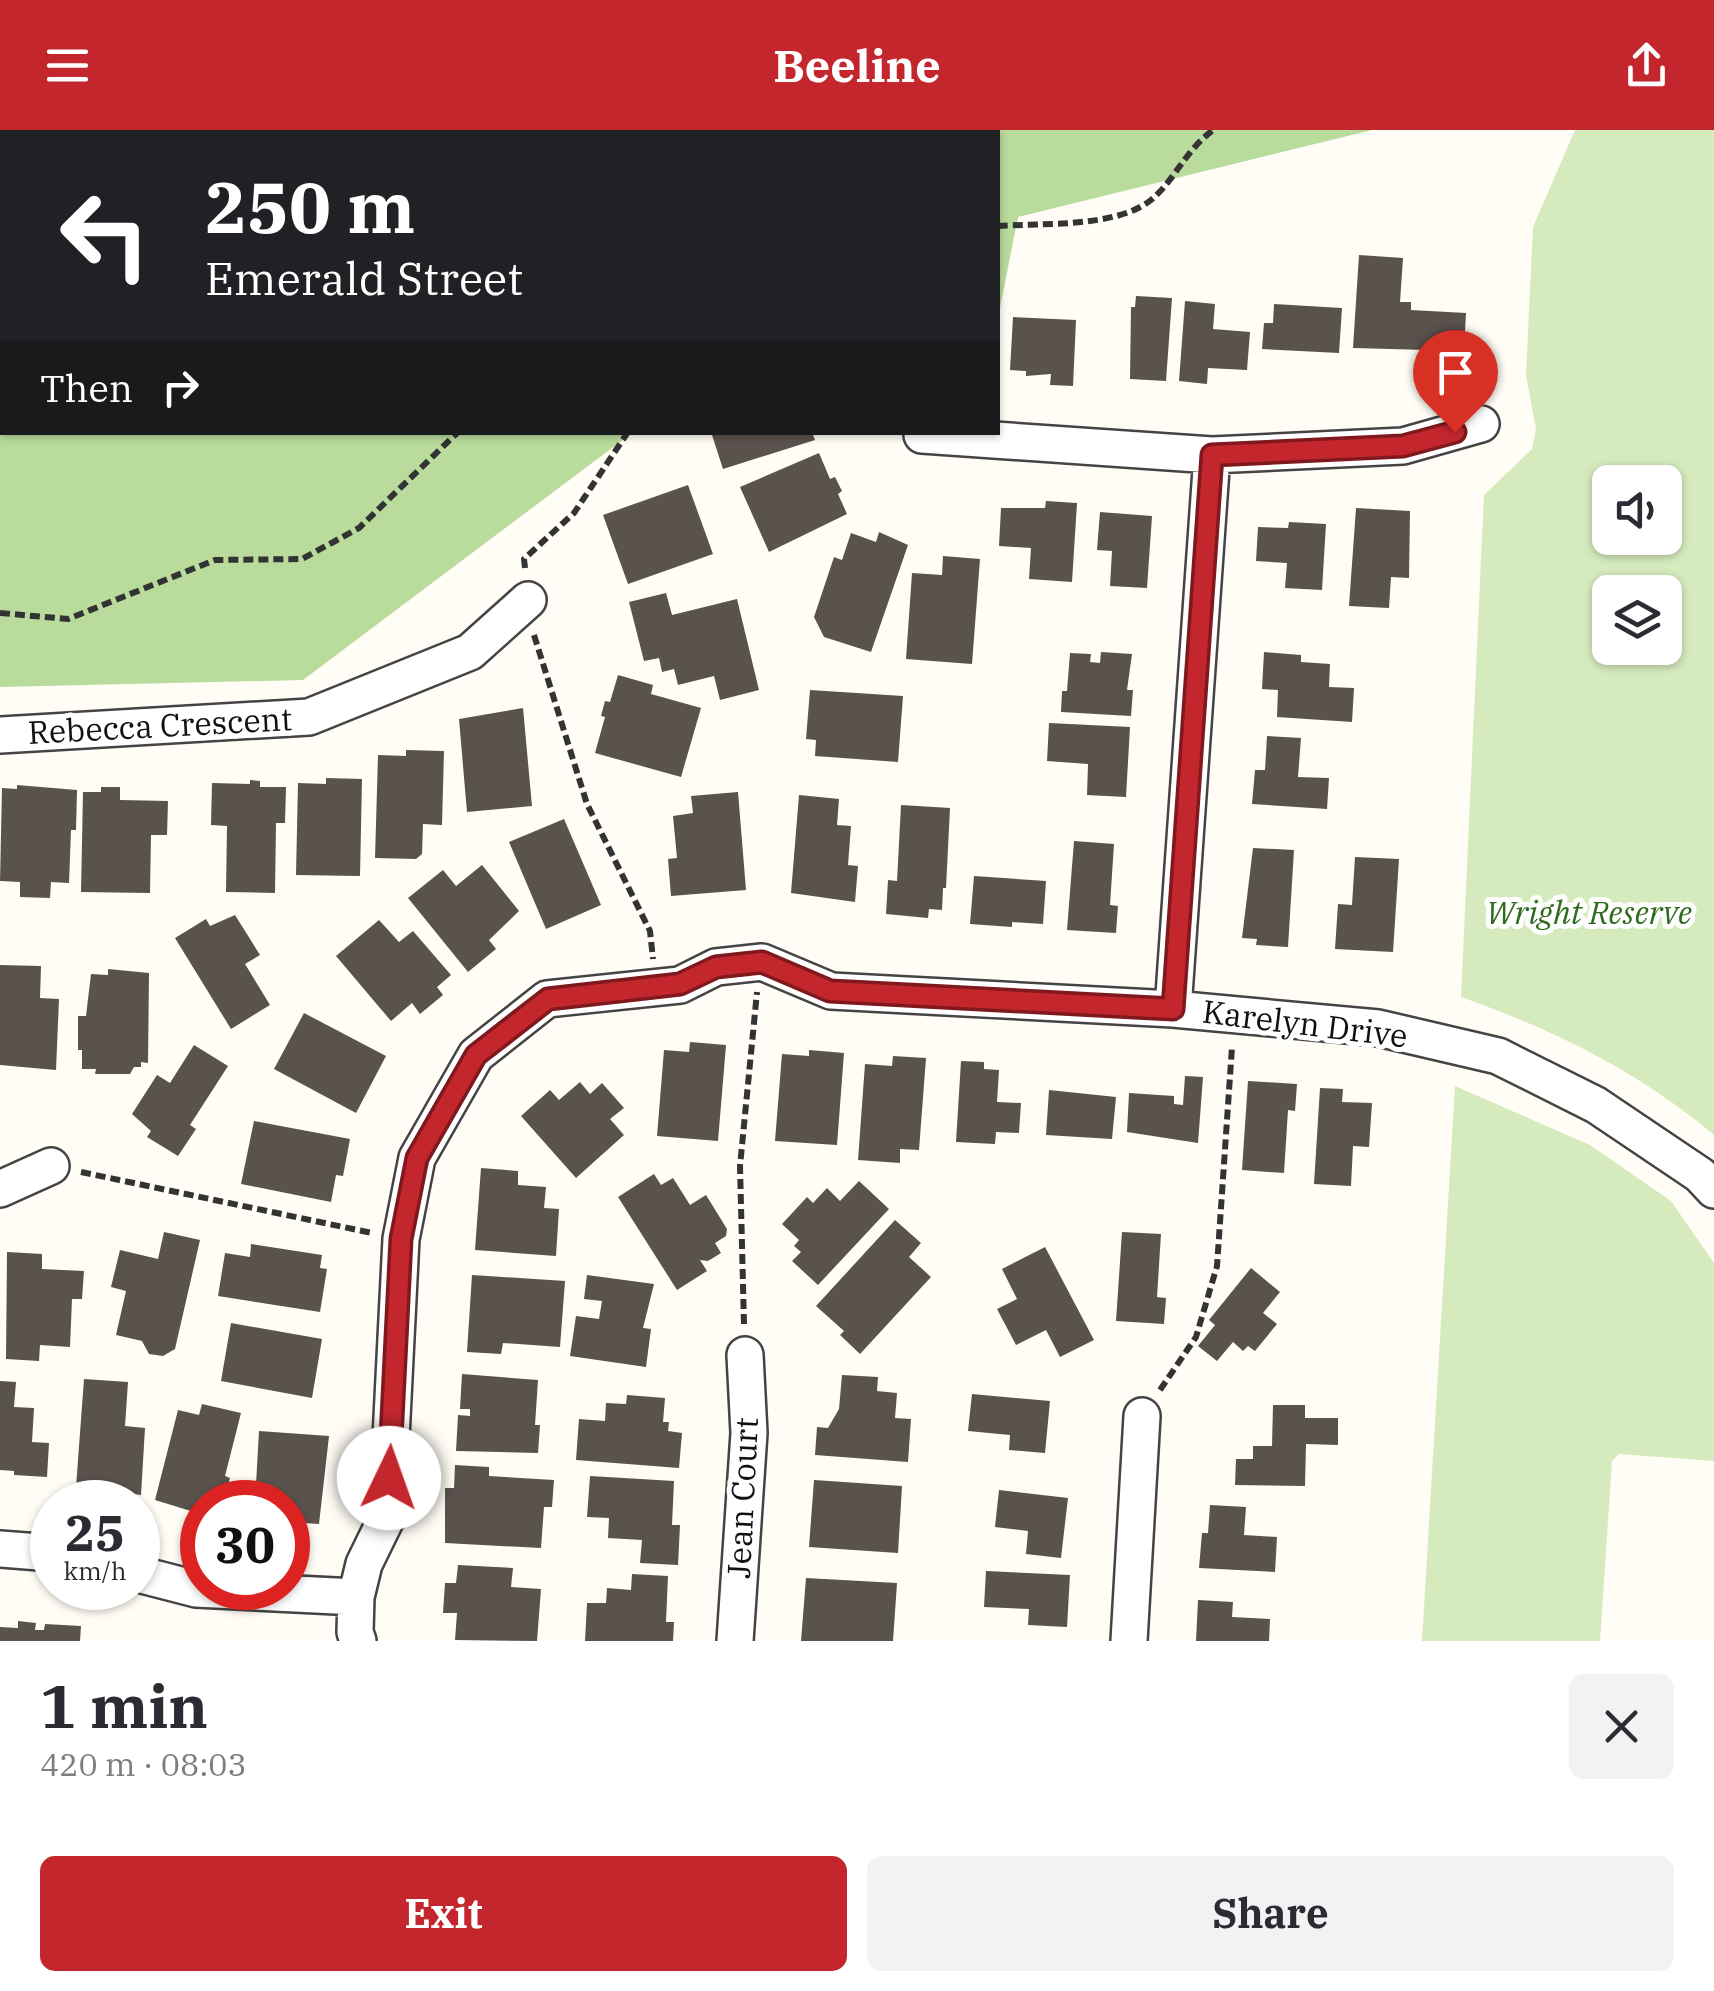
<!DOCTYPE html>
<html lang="en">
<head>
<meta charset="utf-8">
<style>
	body { margin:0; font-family:"IBM Plex Serif",serif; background:#f2f2f3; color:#2b2b33; height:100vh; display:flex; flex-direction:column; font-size:38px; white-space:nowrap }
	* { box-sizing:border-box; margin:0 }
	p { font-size:32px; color:#7c7c81 }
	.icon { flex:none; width:55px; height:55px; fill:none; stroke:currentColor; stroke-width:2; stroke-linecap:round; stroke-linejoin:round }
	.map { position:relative; height:1511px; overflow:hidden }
	.side { display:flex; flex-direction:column; background:#fff; flex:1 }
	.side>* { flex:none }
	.banner { position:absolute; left:0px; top:0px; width:1000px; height:305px; box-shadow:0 2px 8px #0004; background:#202124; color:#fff; overflow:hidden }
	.tools { position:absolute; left:1592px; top:335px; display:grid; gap:20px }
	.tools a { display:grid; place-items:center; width:90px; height:90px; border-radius:15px; background:#fff; box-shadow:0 2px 8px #0004; font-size:50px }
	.speed { position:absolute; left:30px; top:1350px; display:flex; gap:20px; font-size:50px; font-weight:700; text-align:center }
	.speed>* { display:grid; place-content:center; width:130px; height:130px; border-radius:50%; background:#fff; box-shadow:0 2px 8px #0004; line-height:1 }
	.speed small { font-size:25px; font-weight:400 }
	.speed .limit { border:15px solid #d22; background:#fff; color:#111 }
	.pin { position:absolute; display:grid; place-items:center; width:85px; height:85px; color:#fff; margin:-102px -42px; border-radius:50% 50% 50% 0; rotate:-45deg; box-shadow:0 0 10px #0007 }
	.pin .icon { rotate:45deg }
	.me { position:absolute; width:110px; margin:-55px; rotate:3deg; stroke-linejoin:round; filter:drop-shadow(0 0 8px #0008) }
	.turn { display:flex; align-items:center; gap:35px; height:210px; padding:0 40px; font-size:45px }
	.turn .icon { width:130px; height:130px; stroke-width:2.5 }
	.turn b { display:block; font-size:70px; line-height:85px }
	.then { display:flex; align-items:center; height:95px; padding:0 40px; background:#0003; gap:20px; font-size:38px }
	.round { display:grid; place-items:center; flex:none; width:105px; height:105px; border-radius:15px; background:#f2f2f3 }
	.summary { display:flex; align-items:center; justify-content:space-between; height:170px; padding:0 40px }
	h1 { font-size:60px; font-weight:800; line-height:75px }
	.cta { display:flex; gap:20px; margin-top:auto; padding:20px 40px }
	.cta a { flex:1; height:115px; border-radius:15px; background:#c4262e; color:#fff; font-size:40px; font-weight:800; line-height:115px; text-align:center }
	.cta a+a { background:#f2f2f3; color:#2b2b33 }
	header { display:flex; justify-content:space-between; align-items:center; height:130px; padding:0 40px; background:#c4262e; color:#fff; font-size:45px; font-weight:800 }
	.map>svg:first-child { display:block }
	.green { fill:#d5ebbd; fill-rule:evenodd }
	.forest { fill:#b9dc9c }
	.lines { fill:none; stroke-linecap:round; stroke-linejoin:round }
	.stream { stroke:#3f96cf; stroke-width:10 }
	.building { fill:#5a524d }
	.minor-casing { stroke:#444; stroke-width:40 }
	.path { stroke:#333; stroke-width:6; stroke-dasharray:10 5; stroke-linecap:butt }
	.minor { stroke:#fff; stroke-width:35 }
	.route-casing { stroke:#7f191e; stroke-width:25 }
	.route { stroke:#c4262e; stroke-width:18 }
	.labels { text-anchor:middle; stroke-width:10; stroke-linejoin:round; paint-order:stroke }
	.street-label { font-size:32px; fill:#111; stroke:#fff }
	.park-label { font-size:32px; font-style:italic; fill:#2f6b1f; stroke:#fff }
</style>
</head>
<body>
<header><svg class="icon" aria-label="menu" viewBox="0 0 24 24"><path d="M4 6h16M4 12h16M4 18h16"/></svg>Beeline<svg class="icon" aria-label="share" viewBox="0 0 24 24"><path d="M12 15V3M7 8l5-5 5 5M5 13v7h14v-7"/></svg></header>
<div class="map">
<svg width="1714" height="1511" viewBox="0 0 1714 1511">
	<rect width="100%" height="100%" fill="#fffdf5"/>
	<!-- green -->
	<path class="green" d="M 1575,0 L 1714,0 L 1714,1005 C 1638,941 1554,900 1461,867 L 1484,365 L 1532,319 L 1536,299 L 1526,245 L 1533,97 ZM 1610,352 L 1665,352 L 1665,408 L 1610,408 ZM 1610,462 L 1665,462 L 1665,518 L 1610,518 Z
		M 1455,956 L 1590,1015 L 1671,1071 L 1714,1133 L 1714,1331 L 1619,1324 L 1612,1331 L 1600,1511 L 1422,1511 Z"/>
	<!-- forest -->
	<path class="forest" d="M 0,0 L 1372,0 L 1018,87 L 998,188 L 998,2 L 2,2 L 2,302 L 632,303 L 303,550 L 0,557 Z"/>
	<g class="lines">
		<!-- stream -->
		<path class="stream" d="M 738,2 L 744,0
			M 0,283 L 2,283"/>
	</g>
	<!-- building -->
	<path class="building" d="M 1359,125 L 1403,128 L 1400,172 L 1411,172 L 1411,180 L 1466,183 L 1464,221 L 1353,218 Z
		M 1136,166 L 1172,168 L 1166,251 L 1130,249 L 1131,177 L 1135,177 Z
		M 1185,171 L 1215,174 L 1213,199 L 1250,202 L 1247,240 L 1208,238 L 1207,254 L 1179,251 Z
		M 1274,174 L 1342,178 L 1339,223 L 1262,219 L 1264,193 L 1273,193 Z
		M 1013,187 L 1076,190 L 1073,256 L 1050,255 L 1051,244 L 1026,246 L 1026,241 L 1010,240 Z
		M 711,302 L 812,302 L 815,310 L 723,339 Z
		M 819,323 L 830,349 L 835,347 L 842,361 L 838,364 L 847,384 L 769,422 L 740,357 Z
		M 688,355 L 713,424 L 628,454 L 603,385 Z
		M 1046,371 L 1077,373 L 1072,452 L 1029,449 L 1031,418 L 999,416 L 1001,378 L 1045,378 Z
		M 1356,378 L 1410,381 L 1409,448 L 1391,447 L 1389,478 L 1349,476 Z
		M 1100,382 L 1152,386 L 1147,458 L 1110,456 L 1112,421 L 1097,420 Z
		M 1289,392 L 1326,394 L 1322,460 L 1285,458 L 1287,433 L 1256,431 L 1258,397 L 1288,398 Z
		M 879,402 L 908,415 L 871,522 L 824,507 L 814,487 L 834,427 L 842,430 L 851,403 L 876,412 Z
		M 943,426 L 980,429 L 972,534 L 906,529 L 912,443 L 942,445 Z
		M 666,463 L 672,485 L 737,469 L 759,560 L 720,570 L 714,546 L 678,555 L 674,539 L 662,542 L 659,528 L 644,531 L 629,472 Z
		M 1101,522 L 1132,524 L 1127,560 L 1133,560 L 1131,586 L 1061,582 L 1062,561 L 1067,561 L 1070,523 L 1091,524 L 1090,532 L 1100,533 Z
		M 1264,522 L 1301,525 L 1301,532 L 1330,534 L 1329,557 L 1354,558 L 1352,592 L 1277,587 L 1278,560 L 1262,559 Z
		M 618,545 L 653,555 L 651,564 L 701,578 L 681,647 L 595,623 L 605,587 L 601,586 L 605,571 L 610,572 Z
		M 810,560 L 903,566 L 898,632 L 815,626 L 816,610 L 806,609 Z
		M 523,578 L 532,676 L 467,682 L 459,589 Z
		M 1049,593 L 1130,597 L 1126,667 L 1087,665 L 1088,634 L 1047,631 Z
		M 1267,606 L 1301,608 L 1298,647 L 1329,648 L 1327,679 L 1252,674 L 1255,640 L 1265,640 Z
		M 406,620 L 444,621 L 442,695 L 423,694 L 422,724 L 416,729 L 375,728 L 378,625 L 406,626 Z
		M 326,648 L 362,649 L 360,746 L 296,745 L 298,653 L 326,654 Z
		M 250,650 L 260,651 L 260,657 L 286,657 L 285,693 L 276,693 L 275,763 L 226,762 L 227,696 L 211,695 L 212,653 L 250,654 Z
		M 17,655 L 77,660 L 76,700 L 71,700 L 69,753 L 51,752 L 50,768 L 20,767 L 20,752 L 0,751 L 2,658 L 17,659 Z
		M 101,657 L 120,657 L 120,670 L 168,671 L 167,705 L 151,705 L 150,763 L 81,762 L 83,662 L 101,662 Z
		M 738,662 L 746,760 L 671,766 L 668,729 L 677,728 L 673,686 L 693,683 L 691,666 Z
		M 799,665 L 839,669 L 837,695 L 851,696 L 848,735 L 858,736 L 855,772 L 791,763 Z
		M 901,675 L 950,678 L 946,758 L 943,758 L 942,780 L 929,779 L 928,788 L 886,784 L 888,750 L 897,751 Z
		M 564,689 L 601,775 L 546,799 L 509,712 Z
		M 1074,711 L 1114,714 L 1110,775 L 1118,776 L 1116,803 L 1067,800 Z
		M 1253,718 L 1294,720 L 1288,817 L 1256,815 L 1257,809 L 1242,808 Z
		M 1355,727 L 1399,729 L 1393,822 L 1335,819 L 1338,774 L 1352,775 Z
		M 482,735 L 519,781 L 489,810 L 496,819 L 468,842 L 408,768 L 443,740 L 456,756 Z
		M 974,746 L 1046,751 L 1043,794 L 1012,792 L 1012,797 L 970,794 Z
		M 235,785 L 260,825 L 245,834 L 270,875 L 231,899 L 175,808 L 206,789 L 210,796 Z
		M 379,790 L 399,812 L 413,801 L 451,845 L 437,857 L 443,865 L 420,884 L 412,873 L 391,891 L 336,826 Z
		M 0,835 L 41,836 L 40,868 L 59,869 L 56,940 L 0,935 Z
		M 108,839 L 149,843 L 148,933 L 141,932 L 141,937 L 134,937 L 130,944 L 95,944 L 96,939 L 82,939 L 82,920 L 78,920 L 78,886 L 86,886 L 91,844 L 108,845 Z
		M 304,883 L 386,926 L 356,983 L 274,939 Z
		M 690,912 L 726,915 L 718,1011 L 657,1006 L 664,920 L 689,922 Z
		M 194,915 L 228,936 L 190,995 L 196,999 L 178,1026 L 147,1007 L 151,1001 L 132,984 L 157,945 L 170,953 Z
		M 809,920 L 844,923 L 837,1015 L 775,1011 L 782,924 L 809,926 Z
		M 893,926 L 926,928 L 919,1020 L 900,1019 L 900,1033 L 858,1030 L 865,934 L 892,936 Z
		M 961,931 L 984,932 L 984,939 L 999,940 L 997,972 L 1021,973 L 1019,1003 L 996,1002 L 995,1014 L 956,1012 Z
		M 1185,946 L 1203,947 L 1198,1013 L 1127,1002 L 1129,963 L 1174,966 L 1174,974 L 1183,975 Z
		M 1248,951 L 1297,954 L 1295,981 L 1288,980 L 1284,1043 L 1242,1040 Z
		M 580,952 L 590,964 L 602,953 L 624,978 L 610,989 L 624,1005 L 576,1048 L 521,986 L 550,960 L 559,970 Z
		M 1320,958 L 1343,959 L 1342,972 L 1372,973 L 1369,1017 L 1353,1016 L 1351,1056 L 1314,1054 Z
		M 1049,960 L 1116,967 L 1112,1009 L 1046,1005 Z
		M 254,991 L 350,1009 L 343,1046 L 336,1045 L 331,1072 L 241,1054 Z
		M 481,1038 L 518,1041 L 518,1055 L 546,1057 L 544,1078 L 559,1079 L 556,1126 L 475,1120 Z
		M 654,1044 L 661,1055 L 673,1048 L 690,1075 L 706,1065 L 727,1099 L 726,1106 L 715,1113 L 721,1123 L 708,1131 L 700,1130 L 707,1141 L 677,1160 L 618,1067 Z
		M 859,1051 L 889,1079 L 818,1155 L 792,1131 L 801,1122 L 794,1116 L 799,1110 L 782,1094 L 807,1067 L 813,1073 L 827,1058 L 840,1071 Z
		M 895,1090 L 921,1113 L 909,1127 L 931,1147 L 860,1224 L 840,1205 L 844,1201 L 816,1176 Z
		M 164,1102 L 200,1110 L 175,1219 L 163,1226 L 149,1224 L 142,1211 L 116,1205 L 126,1161 L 111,1157 L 120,1120 L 158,1129 Z
		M 1122,1102 L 1161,1104 L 1157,1167 L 1166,1168 L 1164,1194 L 1116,1191 Z
		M 251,1114 L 322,1125 L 320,1138 L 327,1139 L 320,1182 L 218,1166 L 225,1123 L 250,1127 Z
		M 1045,1117 L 1094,1210 L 1060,1227 L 1046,1200 L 1016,1215 L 997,1179 L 1017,1169 L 1002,1139 Z
		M 7,1122 L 42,1124 L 42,1139 L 84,1141 L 82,1169 L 72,1169 L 70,1217 L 40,1215 L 39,1231 L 6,1229 Z
		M 1251,1138 L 1280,1162 L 1263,1183 L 1277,1194 L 1255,1221 L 1248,1216 L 1243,1221 L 1233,1212 L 1217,1231 L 1198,1216 L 1215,1195 L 1209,1190 Z
		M 472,1145 L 565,1151 L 560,1217 L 503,1213 L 501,1224 L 467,1222 Z
		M 587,1145 L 654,1154 L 643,1198 L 651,1199 L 646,1237 L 570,1226 L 576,1186 L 599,1189 L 602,1171 L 584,1169 Z
		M 231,1193 L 322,1209 L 312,1268 L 221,1251 Z
		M 462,1244 L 538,1250 L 535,1295 L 540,1295 L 538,1323 L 456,1321 L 458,1285 L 470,1286 L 470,1279 L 460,1279 Z
		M 842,1245 L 878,1247 L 877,1261 L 897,1263 L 895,1288 L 911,1289 L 908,1332 L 815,1325 L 817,1297 L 828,1298 L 839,1279 Z
		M 84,1249 L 128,1252 L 125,1296 L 145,1298 L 141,1365 L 76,1357 Z
		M 0,1251 L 16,1252 L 14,1277 L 34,1278 L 32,1312 L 49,1313 L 47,1347 L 14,1345 L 14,1341 L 0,1340 Z
		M 972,1264 L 1050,1271 L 1045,1323 L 1009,1320 L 1010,1305 L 968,1301 Z
		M 627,1265 L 665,1268 L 663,1292 L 669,1292 L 668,1301 L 682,1303 L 679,1338 L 576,1330 L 579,1289 L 605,1291 L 606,1273 L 626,1274 Z
		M 202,1274 L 241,1283 L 225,1346 L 230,1348 L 224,1372 L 202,1372 L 202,1377 L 196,1376 L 194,1382 L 155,1370 L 178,1280 L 199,1285 Z
		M 1273,1275 L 1305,1275 L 1305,1288 L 1338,1288 L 1338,1315 L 1306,1314 L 1305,1356 L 1235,1355 L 1236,1329 L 1253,1329 L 1253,1316 L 1272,1316 Z
		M 259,1301 L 329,1306 L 319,1394 L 288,1392 L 288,1372 L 255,1372 Z
		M 455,1335 L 489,1337 L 489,1346 L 554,1350 L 552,1377 L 544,1377 L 541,1418 L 445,1413 L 445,1358 L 454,1358 Z
		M 590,1346 L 674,1351 L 672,1395 L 680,1395 L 678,1435 L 640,1433 L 642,1410 L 608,1408 L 609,1388 L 587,1387 Z
		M 814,1350 L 902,1356 L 898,1423 L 809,1417 Z
		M 999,1360 L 1068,1368 L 1061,1428 L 1026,1424 L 1028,1401 L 995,1397 Z
		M 1210,1375 L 1246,1377 L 1244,1405 L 1277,1407 L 1275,1442 L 1199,1438 L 1202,1403 L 1208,1403 Z
		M 458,1435 L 513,1438 L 511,1457 L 541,1459 L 537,1511 L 455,1510 L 457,1483 L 443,1483 L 445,1453 L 456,1453 Z
		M 986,1441 L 1070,1445 L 1067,1497 L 1028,1495 L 1029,1479 L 984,1477 Z
		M 632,1444 L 668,1446 L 666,1492 L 674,1492 L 673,1511 L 585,1511 L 587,1473 L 606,1473 L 607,1458 L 631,1460 Z
		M 806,1448 L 897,1453 L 893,1511 L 801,1511 Z
		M 1198,1470 L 1233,1472 L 1232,1487 L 1270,1489 L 1269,1511 L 1196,1511 Z
		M 18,1491 L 36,1493 L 35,1500 L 44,1500 L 45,1494 L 81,1496 L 80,1511 L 0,1511 L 0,1497 L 18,1498 Z"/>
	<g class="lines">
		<!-- minor casing -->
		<g class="minor-casing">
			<path id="minor" d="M 922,305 L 1212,325 L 1403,316 L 1481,294
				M 0,605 L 309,587 L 470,522 L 528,470
				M 1173,879 L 1212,325
				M 0,1059 L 51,1036
				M 0,1419 L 52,1423
				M 138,1444 L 196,1459 L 356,1467
				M 358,1511 L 355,1502 L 356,1467 L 364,1434 L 387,1387 L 401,1109 L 417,1028 L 476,925 L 547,869 L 680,855 L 716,837 L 762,832 L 831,861 L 1173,879 L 1378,898 L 1498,926 L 1596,975 L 1700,1045 L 1714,1060
				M 735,1511 L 749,1303 L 745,1225
				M 1129,1511 L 1142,1286"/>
		</g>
		<!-- path -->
		<path class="path" d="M 998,96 C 1041,93 1116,98 1151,70 C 1175,50 1184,22 1213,0
			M 525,438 L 524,429 L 574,383 L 628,302
			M 0,483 L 68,489 L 215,430 L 302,429 L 359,398 L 458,302
			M 534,505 L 587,674 L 650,801 L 653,829
			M 81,1042 L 372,1103
			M 744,1194 L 740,1036 L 757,862
			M 1160,1260 L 1196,1207 L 1217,1136 L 1232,917"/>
		<!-- minor -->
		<use href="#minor" class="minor"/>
	</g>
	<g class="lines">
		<!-- route casing -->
		<g class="route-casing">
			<path id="route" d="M 389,1348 L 401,1109 L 417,1028 L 476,925 L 548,869 L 680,854 L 716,837 L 762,832 L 830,861 L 1173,879 L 1212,325 L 1403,316 L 1455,302"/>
		</g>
		<!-- route -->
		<use href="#route" class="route"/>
	</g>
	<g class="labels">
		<!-- street labels -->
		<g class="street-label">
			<text transform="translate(160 596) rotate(-3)" y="11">Rebecca Crescent</text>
			<text transform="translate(1305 894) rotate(7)" y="11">Karelyn Drive</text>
			<text transform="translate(743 1368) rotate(-87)" y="11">Jean Court</text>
		</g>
		<!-- park labels -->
		<g class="park-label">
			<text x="1589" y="794">Wright Reserve</text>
		</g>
	</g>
</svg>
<div class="tools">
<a><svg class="icon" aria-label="sound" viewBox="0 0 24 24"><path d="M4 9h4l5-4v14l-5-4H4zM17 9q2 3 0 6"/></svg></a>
<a><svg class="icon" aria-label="layers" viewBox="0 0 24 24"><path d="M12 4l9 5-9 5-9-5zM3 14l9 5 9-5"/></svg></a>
</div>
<div class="speed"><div>25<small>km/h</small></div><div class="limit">30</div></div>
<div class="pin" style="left:1455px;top:302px;background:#d93025"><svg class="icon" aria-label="arrive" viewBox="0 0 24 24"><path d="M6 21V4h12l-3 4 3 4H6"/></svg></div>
<svg class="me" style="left:389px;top:1348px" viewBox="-20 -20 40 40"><circle r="19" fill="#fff"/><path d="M0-13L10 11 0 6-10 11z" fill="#c4262e"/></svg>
<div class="banner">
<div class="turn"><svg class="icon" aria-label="left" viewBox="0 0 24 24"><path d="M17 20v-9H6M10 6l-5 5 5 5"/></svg><div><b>250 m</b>Emerald Street</div></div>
<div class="then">Then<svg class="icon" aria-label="right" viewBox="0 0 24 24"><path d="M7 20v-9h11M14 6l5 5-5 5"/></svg></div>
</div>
</div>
<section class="side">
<div class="summary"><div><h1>1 min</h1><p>420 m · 08:03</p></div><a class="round"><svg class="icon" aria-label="close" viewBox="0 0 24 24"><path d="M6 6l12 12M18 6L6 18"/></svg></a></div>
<div class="cta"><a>Exit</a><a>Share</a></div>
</section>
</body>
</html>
